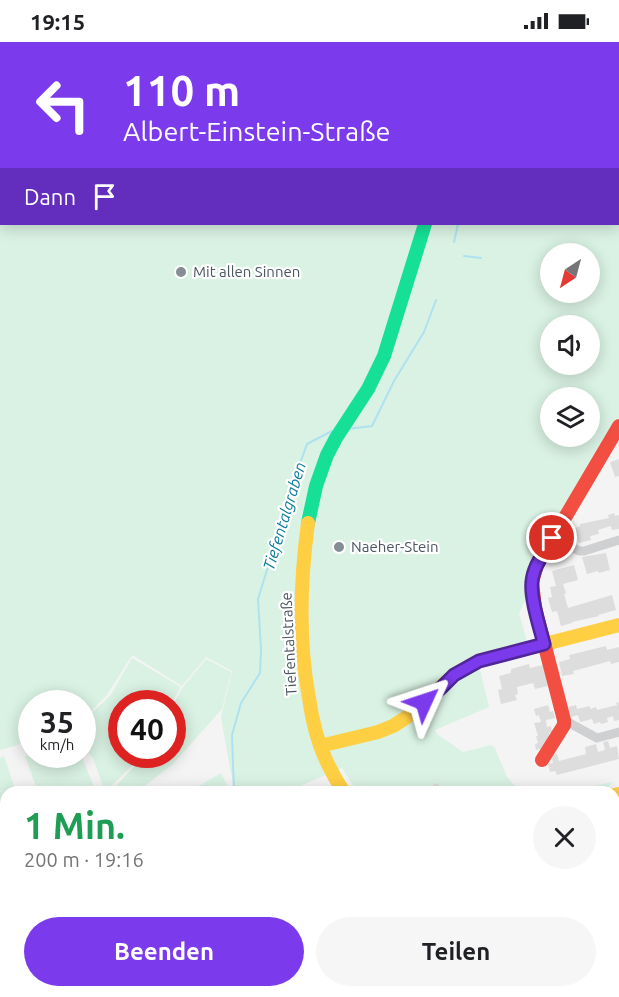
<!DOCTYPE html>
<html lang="de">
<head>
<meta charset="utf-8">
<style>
	body { margin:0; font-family:Ubuntu,sans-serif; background:#f6f6f6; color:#202124; height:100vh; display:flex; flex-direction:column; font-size:22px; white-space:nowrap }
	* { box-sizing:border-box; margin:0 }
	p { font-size:20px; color:#757577 }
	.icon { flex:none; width:33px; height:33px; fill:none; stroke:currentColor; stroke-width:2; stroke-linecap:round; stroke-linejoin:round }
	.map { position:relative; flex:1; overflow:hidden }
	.details { position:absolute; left:0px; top:744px; width:620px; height:212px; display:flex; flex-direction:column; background:#fff; border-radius:18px 18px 0 0; box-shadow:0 3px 15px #0003 }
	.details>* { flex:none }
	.top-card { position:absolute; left:0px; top:0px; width:620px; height:183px; box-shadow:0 3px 15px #0003; background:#7c3aed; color:#fff; overflow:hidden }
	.needle { width:39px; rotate:216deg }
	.buttons { position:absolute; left:540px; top:201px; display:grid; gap:12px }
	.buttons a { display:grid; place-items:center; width:60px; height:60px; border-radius:50%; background:#fff; box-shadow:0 3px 15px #0003; font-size:30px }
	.speed { position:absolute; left:18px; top:648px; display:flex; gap:12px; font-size:30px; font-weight:700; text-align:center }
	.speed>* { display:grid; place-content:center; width:78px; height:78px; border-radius:50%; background:#fff; box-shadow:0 3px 15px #0003; line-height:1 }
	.speed small { font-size:15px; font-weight:400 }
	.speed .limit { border:9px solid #d22; background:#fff; color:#111 }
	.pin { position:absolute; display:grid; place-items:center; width:51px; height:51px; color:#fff; margin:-26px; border:3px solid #fff; border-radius:50%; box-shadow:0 2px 6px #0007 }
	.me { position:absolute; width:66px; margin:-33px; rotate:48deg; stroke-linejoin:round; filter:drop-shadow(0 0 4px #0008) }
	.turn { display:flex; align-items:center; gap:21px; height:126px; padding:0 24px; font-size:27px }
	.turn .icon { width:78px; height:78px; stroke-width:2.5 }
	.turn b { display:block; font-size:42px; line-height:51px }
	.then { display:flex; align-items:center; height:57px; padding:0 24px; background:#0003; gap:12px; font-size:22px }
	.round { display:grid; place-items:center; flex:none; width:63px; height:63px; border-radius:32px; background:#f6f6f6 }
	.overview { display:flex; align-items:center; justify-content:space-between; height:102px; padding:0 24px }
	h1 { font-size:36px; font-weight:600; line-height:45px; color:#1e9e55 }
	.primary-button { display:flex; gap:12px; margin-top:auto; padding:12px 24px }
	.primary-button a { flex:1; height:69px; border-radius:36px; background:#7c3aed; color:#fff; font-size:24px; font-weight:600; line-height:69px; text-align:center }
	.primary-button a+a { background:#f6f6f6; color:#202124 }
	.status { display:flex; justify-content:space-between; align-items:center; height:42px; padding:0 30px; background:#fff; direction:ltr }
	.status svg { height:16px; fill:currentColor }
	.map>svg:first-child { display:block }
	.green { fill:#d9f2e3; fill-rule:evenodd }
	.water { fill:#aee2f0 }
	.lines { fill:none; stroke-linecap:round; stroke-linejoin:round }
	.stream { stroke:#aee2f0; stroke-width:2 }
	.building { fill:#ddddde }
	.street { stroke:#ced0d2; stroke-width:9 }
	.fast { stroke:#16e098; stroke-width:14 }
	.slow { stroke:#ffcf43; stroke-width:14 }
	.jam { stroke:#f24e42; stroke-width:14 }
	.tram { stroke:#c9cacc; stroke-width:1.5 }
	.route-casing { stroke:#51269a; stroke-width:15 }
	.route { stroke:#7c3aed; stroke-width:10 }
	.poi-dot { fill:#868d94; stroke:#fff; stroke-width:2 }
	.labels { text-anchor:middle; stroke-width:4.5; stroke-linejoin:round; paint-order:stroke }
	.poi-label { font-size:15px; fill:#4a5661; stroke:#fff; text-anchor:start }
	.street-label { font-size:15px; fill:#4a5661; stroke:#fff }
	.water-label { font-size:16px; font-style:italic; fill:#0c7c9b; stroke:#fff }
</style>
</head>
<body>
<div class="status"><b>19:15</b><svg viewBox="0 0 49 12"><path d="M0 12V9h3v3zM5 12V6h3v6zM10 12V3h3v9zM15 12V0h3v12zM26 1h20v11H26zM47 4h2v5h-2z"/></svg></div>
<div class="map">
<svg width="619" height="955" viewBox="0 0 619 955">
	<rect width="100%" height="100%" fill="#f4f4f4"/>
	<!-- green -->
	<path class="green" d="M 0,0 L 619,0 L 619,375 L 533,514 L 527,529 L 527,555 L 519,571 L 528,603 L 477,615 L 489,665 L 435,688 C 439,696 444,696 450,701 C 455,704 458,707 463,710 L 491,703 L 495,706 L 507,735 L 520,750 L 357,750 L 342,726 L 286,750 L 236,750 L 230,727 L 221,675 L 232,629 L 206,615 L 182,644 L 132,613 L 107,653 L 83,677 L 82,662 L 32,662 L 31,699 L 0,708 ZM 2,2 L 618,2 L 618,182 L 2,182 ZM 550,212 L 590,212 L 590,250 L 550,250 ZM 550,284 L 590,284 L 590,322 L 550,322 ZM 550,356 L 590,356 L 590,394 L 550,394 Z
		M 132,616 L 181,645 L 171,661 L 122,662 L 122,712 L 143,713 L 105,750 L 93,716 L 83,704 L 83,679 L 110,654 Z
		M 206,617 L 231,630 L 222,667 L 173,722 L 137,750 L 110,750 L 145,713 L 172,712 L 173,663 L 183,645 Z
		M 34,713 L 81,713 L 96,750 L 38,750 L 25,714 Z
		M 4,714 L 16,750 L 6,750 L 6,914 L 0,914 L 0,716 Z
		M 221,731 L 231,750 L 191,750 L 190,749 Z
		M 612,740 L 607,747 L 602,749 L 571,750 Z
		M 129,950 L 173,950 L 173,955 L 130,955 Z"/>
	<!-- water -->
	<path class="water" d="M 0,941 L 6,941 L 6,950 L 81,950 L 81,955 L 0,955 Z"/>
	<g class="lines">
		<!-- stream -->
		<path class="stream" d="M 454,200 L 458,182
			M 464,214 L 481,216
			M 347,387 L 372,384 L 394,339 L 424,290 L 436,258
			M 234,750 L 232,693 L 241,661 L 260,631 L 261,608 L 258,557 L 271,515 L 282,472 L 307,402 L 332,389 L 335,389"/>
	</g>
	<!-- building -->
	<path class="building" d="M 619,417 L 619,434 L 615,435 L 610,420 Z
		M 614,471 L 615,474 L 619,473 L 619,487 L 612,488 L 611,484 L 598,488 L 599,492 L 590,494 L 591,498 L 579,501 L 575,486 L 580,484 L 580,482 L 609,476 L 608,473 Z
		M 606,511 L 610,528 L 599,531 L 598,529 L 587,532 L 582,515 Z
		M 574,523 L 578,538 L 563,542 L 566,551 L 564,552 L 568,566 L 612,553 L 616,568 L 598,573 L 599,574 L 572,580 L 572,581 L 561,584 L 557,569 L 552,570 L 548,556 L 552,555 L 550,545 L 556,544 L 552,529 Z
		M 606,604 L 607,608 L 619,605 L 619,620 L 611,622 L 610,619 L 573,629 L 574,632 L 562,634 L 559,620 L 570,617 L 569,613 Z
		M 529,622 L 530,626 L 543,623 L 548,644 L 535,647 L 533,641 L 517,645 L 518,652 L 515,653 L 517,658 L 501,662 L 498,648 L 502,647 L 499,634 L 511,631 L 511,627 Z
		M 619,660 L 619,678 L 614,679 L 613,674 L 607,676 L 608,680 L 601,682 L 600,680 L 594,682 L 592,677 L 580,680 L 578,673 L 571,675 L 568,665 L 576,663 L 577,667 L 590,664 L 590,667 L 596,665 L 597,668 L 617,663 L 616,661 Z
		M 548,663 L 550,670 L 553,669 L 555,676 L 546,678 L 547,685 L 551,684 L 552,690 L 549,691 L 550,698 L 549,705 L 536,708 L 535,702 L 538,701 L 536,694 L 538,694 L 534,681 L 541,680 L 539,673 L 536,674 L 534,667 Z
		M 608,699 L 610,706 L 617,704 L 619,717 L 557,733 L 555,729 L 550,730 L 548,722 L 553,721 L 551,713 L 557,712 L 559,719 L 586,712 L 585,705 L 596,702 L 598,710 L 605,708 L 603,700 Z
		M432.5 745a3.5 3.5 0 1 1 7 0a3.5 3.5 0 1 1-7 0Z
		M 619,785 L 619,800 L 614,801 L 614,786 Z
		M 619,819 L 619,841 L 617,842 L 614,820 Z"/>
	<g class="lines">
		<!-- street -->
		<path class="street" d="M 552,496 L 579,509 L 584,509 L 619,498
			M 564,678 L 597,696 L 619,690"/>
		<!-- fast -->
		<path class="fast" d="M 424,0 L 425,2
			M 308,481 L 316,444 L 327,413 L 336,396 L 368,347 L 384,314 L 425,182
			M 0,928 L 6,928
			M 451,950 L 454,955"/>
		<!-- slow -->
		<path class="slow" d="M 308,481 C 300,540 298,598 309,656 C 312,677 317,699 326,718 C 331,729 337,740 344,750
			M 320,704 L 378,690 L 393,684 L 407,675 L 454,633 L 479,619 L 619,583
			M 614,753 L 619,752"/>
		<!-- jam -->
		<path class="jam" d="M 542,718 L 564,683 L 564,678 L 535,566 L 532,540 L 537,523 L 619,384
			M 434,950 L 436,955"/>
		<!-- tram -->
		<path class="tram" d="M 614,763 L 619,762
			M 478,950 L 480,955"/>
	</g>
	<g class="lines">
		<!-- route casing -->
		<g class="route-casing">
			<path id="route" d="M 424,660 L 441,646 L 454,633 L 479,619 L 544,602 C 540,586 530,556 532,540 C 533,524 545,510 552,496"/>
		</g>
		<!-- route -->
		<use href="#route" class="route"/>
	</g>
	<!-- markers -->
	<g class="poi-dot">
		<circle cx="181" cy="230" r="6"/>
		<circle cx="339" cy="505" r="6"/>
	</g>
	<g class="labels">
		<!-- poi labels -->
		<g class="poi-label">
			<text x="193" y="235">Mit allen Sinnen</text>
			<text x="351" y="510">Naeher-Stein</text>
		</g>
		<!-- street labels -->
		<g class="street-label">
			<text transform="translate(289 602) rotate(-93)" y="5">Tiefentalstraße</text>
		</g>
		<!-- water labels -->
		<g class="water-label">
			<text transform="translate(284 474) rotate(-73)" y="6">Tiefentalgraben</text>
		</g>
	</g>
</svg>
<div class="buttons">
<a><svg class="needle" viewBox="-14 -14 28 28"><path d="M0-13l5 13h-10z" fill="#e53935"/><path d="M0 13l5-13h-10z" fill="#757577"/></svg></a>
<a><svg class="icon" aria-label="sound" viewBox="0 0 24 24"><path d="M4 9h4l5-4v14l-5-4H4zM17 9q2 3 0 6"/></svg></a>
<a><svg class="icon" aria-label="layers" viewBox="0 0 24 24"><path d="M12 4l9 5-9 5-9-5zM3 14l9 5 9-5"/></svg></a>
</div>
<div class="speed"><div>35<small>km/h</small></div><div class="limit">40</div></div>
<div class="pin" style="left:552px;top:496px;background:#d93025"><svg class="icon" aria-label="arrive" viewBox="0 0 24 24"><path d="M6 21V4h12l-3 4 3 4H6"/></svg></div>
<svg class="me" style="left:424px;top:660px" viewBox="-20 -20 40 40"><path d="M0-17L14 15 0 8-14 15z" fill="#7c3aed" stroke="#fff" stroke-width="4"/></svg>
<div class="top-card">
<div class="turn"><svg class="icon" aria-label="left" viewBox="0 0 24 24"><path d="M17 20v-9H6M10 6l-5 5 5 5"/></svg><div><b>110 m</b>Albert-Einstein-Straße</div></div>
<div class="then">Dann<svg class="icon" aria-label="arrive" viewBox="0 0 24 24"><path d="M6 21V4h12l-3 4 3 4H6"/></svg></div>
</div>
<section class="details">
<div class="overview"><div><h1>1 Min.</h1><p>200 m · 19:16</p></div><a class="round"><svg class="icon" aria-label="close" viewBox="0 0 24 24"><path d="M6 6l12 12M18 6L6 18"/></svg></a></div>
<div class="primary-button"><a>Beenden</a><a>Teilen</a></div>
</section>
</div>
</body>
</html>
